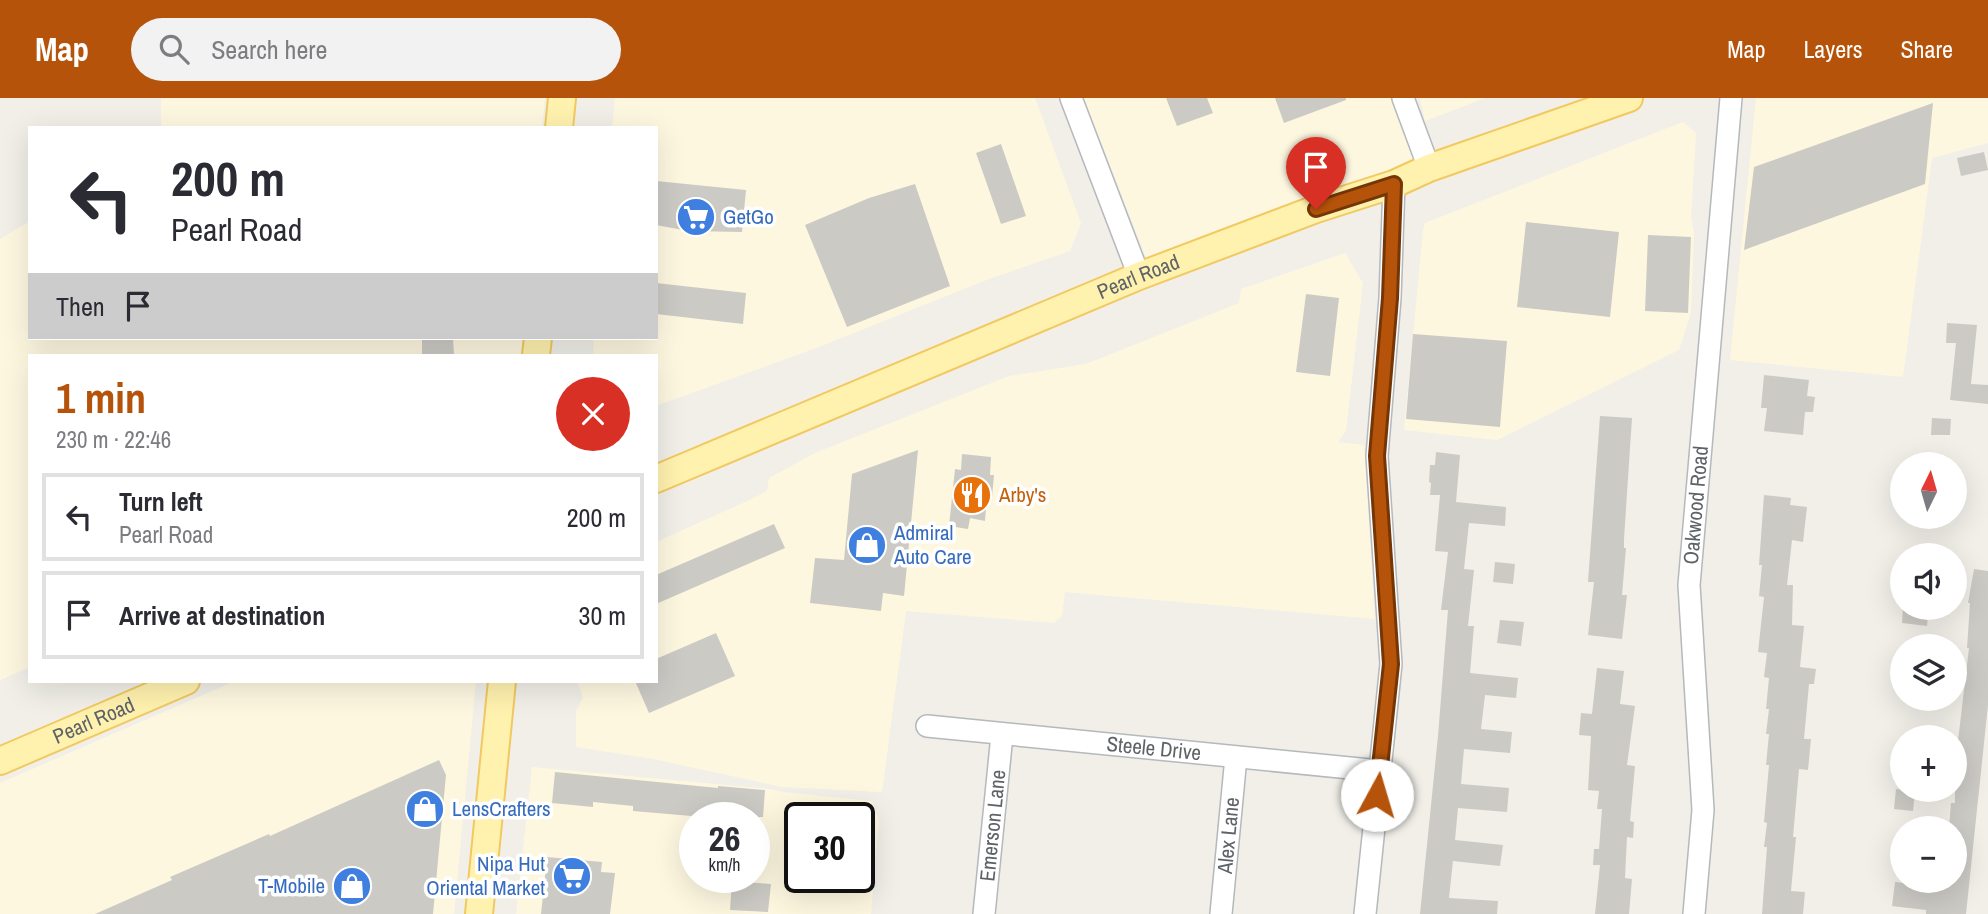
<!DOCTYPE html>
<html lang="en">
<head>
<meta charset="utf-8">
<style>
	body { margin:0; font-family:"Archivo Narrow",sans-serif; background:#f2f2f3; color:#2b2b33; height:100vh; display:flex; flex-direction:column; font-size:26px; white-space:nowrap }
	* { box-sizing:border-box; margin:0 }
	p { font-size:23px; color:#7c7c81 }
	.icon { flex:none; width:38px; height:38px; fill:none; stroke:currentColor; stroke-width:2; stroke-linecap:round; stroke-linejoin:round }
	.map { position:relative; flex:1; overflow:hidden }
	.drawer { position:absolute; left:28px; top:256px; width:630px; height:329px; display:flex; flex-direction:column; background:#fff; border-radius:0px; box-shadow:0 7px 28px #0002 }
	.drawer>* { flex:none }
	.guide { position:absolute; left:28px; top:28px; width:630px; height:214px; border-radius:0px; box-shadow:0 7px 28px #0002; background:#fff; color:#2b2b33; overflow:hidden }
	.needle { width:46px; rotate:5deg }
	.controls { position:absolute; left:1890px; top:354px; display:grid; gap:14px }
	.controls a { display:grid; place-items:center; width:77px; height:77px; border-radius:50%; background:#fff; box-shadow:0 7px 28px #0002; font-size:35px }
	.speed { position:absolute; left:679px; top:704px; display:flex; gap:14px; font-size:35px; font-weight:700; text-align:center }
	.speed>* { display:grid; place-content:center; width:91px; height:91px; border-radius:50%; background:#fff; box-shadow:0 7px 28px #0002; line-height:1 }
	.speed small { font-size:18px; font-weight:400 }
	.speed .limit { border:4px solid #111; border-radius:10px; background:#fff; color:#111 }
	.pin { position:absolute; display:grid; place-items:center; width:60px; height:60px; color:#fff; margin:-72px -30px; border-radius:50% 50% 50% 0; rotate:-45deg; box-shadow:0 0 7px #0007 }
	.pin .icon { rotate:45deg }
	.me { position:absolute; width:77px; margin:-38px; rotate:6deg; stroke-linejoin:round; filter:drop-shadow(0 0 5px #0008) }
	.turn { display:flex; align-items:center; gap:24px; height:147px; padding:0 28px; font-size:32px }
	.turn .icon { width:91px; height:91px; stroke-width:2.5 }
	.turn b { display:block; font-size:49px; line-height:60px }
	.then { display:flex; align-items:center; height:66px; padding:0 28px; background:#0003; gap:14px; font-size:26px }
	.round { display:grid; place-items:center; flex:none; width:74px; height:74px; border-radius:37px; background:#f2f2f3 }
	.headline { display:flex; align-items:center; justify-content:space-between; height:119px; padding:0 28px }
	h1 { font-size:42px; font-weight:800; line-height:52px; color:#b45309 }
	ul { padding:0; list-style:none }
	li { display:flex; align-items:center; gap:21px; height:88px; margin:0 14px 10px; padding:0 14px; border:4px solid #e1e1e2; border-radius:0px }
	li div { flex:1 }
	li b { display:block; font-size:26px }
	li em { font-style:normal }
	header { display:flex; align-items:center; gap:42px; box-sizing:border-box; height:98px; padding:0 35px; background:#b45309; color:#fff }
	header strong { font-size:33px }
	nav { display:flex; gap:38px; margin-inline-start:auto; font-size:24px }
	.search { width:490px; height:63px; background:#f2f2f3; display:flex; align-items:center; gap:18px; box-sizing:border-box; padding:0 24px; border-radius:38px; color:#7c7c81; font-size:26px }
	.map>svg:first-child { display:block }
	.commercial { fill:#fef7e0; fill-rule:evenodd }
	.building { fill:#cccac5 }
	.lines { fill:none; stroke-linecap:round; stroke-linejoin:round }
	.minor-casing { stroke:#b5b8bc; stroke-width:24 }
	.major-casing { stroke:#f2c960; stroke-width:30 }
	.minor { stroke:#fff; stroke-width:21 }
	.major { stroke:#fff2af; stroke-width:26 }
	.route-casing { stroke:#753606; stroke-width:18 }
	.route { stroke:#b45309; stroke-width:12 }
	.labels { text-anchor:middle; stroke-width:7; stroke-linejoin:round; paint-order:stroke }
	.shop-label { font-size:21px; fill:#366cbe; stroke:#fff; text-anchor:start }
	.street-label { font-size:21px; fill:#5f6368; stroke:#fff }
	.food-label { font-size:21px; fill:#c56008; stroke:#fff; text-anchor:start }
</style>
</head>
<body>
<header>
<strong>Map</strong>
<div class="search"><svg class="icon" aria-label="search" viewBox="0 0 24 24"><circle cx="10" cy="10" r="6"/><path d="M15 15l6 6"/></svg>Search here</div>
<nav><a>Map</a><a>Layers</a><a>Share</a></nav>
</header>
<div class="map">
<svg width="1988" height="816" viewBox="0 0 1988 816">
	<rect width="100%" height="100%" fill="#f1efe8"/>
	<!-- commercial -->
	<path class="commercial" d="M 161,0 L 545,0 L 542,30 L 161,30 Z
		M 615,0 L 1035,0 L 1081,125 L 1070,153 L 989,181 L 819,249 L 656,308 L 656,257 L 593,257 L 594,240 L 656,240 L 656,30 L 612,30 Z
		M 1084,0 L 1391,0 L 1414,63 L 1146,160 Z
		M 1420,0 L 1485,0 L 1425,23 Z
		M 1756,0 L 1988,0 L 1988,45 L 1932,60 L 1903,279 L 1730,262 Z
		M 1683,24 L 1696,35 L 1691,120 L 1694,135 L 1691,215 L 1679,252 L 1497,342 L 1404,332 L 1423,133 L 1425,125 Z
		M 30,123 L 30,240 L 523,240 L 521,257 L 30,257 L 30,569 L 0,582 L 0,141 Z
		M 1345,155 L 1363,185 L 1346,333 L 1338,344 L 1364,347 L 1375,521 L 1065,494 L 1062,518 L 1054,525 L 906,513 L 882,694 L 782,689 L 653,661 L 576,649 L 576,613 L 583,600 L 577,583 L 656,583 L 656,444 L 743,405 L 767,393 L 769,380 L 815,355 L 1009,278 L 1086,266 L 1239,205 L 1241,191 Z
		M 235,583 L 476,583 L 454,816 L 0,816 L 0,685 Z
		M 532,669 L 769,691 L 784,694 L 872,703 L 879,723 L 871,816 L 516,816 ZM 695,719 L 754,719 L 754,779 L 695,779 ZM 800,719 L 859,719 L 859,779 L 800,779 Z"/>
	<!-- building -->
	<path class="building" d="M 1166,0 L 1207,0 L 1213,15 L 1177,28 Z
		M 1275,0 L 1346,0 L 1346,2 L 1284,25 Z
		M 1933,5 L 1925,86 L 1744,152 L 1754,69 Z
		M 1001,46 L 1026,118 L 1001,126 L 976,55 Z
		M 1984,54 L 1988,72 L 1961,78 L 1957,60 Z
		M 656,83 L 746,92 L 742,134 L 688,133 L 656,127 Z
		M 915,86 L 950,188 L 847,229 L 805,127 L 869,100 Z
		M 1526,124 L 1619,134 L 1610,219 L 1517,209 Z
		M 1648,137 L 1691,139 L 1688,215 L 1645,213 Z
		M 656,185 L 746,195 L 743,226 L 656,216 Z
		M 1306,196 L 1339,200 L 1330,278 L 1296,274 Z
		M 1947,225 L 1977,227 L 1971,286 L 1988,287 L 1988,306 L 1950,302 L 1956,245 L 1946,245 Z
		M 1413,236 L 1507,243 L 1500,329 L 1406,321 Z
		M 422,240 L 453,240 L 454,257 L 422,257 Z
		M 1764,277 L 1809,282 L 1807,298 L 1815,299 L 1813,314 L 1805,314 L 1803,337 L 1764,333 L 1767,310 L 1761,310 Z
		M 1600,318 L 1632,320 L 1624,441 L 1624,450 L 1626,450 L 1622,497 L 1627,497 L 1622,541 L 1588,537 L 1594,484 L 1588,484 Z
		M 1932,320 L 1951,321 L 1950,337 L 1931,337 Z
		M 918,352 L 904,498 L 883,495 L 881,513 L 810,505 L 815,460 L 844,462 L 852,376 Z
		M 1436,354 L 1460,357 L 1456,404 L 1506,409 L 1505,428 L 1469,425 L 1464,471 L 1474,472 L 1468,528 L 1474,528 L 1470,575 L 1518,580 L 1516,600 L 1485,597 L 1481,631 L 1512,634 L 1510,655 L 1464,651 L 1461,686 L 1509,690 L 1507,714 L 1458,710 L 1455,742 L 1503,747 L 1500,768 L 1453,763 L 1449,800 L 1498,803 L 1497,816 L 1420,816 L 1438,638 L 1448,512 L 1441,512 L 1448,454 L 1435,453 L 1440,397 L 1430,397 L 1431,385 L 1429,384 L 1430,367 L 1435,367 Z
		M 962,356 L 991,359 L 990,377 L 994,377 L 992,399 L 987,398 L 985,423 L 970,420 L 968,431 L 949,428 L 955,371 L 961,372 Z
		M 1764,397 L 1791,400 L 1790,407 L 1807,409 L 1803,444 L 1792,442 L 1787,487 L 1793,487 L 1792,527 L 1804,528 L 1800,569 L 1816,571 L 1814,586 L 1809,586 L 1804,641 L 1811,641 L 1808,672 L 1799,671 L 1793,739 L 1796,739 L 1791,793 L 1805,794 L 1803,816 L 1762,816 L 1767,749 L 1764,749 L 1767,725 L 1764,724 L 1769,667 L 1766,667 L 1769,636 L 1766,636 L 1769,611 L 1766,611 L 1769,580 L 1764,579 L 1767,555 L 1758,554 L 1764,499 L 1759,498 L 1762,467 L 1759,467 Z
		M 774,426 L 785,450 L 656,506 L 656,477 Z
		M 1495,464 L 1515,466 L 1513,486 L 1493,484 Z
		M 1974,471 L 1988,473 L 1988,607 L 1966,816 L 1926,816 L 1926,812 L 1892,808 L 1895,784 L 1941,789 L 1942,782 L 1955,782 L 1955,730 L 1949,730 L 1951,705 L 1955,705 L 1955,668 L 1969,550 L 1967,550 L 1970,505 L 1968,505 Z
		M 1903,509 L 1929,509 L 1927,528 L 1902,525 Z
		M 1500,522 L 1524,524 L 1521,548 L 1497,545 Z
		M 716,535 L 735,578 L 649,615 L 635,583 L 656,583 L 656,561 Z
		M 1597,570 L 1624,573 L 1620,606 L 1635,608 L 1627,667 L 1635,668 L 1630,723 L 1634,724 L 1633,740 L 1627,739 L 1625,780 L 1632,781 L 1629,816 L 1595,816 L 1600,767 L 1593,767 L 1594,751 L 1599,751 L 1602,711 L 1597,711 L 1599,693 L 1588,692 L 1591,638 L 1579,637 L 1581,615 L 1592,616 Z
		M 439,662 L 446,677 L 433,816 L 95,816 L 172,782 L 170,779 L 269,736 L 270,738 Z
		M 555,674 L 718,690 L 718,688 L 765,692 L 763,719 L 703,719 L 633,713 L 633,708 L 593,704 L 593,709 L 552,705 Z
		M 1896,691 L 1915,693 L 1913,713 L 1894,711 Z
		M 547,759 L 602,764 L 601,774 L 615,775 L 610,816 L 541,816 Z
		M 732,783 L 771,786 L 768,814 L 730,812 Z"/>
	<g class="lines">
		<!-- minor casing -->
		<g class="minor-casing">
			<g id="minor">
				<path d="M 1071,0 L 1139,178"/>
				<path d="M 1403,0 L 1429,70"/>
				<path id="s1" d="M 927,628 L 1380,673"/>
				<path id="s2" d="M 984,816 L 1002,637"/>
				<path id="s3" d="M 1221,816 L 1236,659"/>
				<path d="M 1365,816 L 1391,566 L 1377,358 L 1390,200 L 1394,86"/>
				<path id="s4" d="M 1694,816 L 1703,712 L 1689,487 L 1731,0"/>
			</g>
		</g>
		<!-- major casing -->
		<g class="major-casing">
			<g id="major">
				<path d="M 559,30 L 562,0"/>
				<path d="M 536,257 L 538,240"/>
				<path id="s5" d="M 656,381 L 1139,178 L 1316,111 L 1394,86 L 1429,70 L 1629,0"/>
				<path id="s6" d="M 0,663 L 186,583"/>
				<path d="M 479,816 L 502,583"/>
			</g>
		</g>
		<!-- minor -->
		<use href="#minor" class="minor"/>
		<!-- major -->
		<use href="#major" class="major"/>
	</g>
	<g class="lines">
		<!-- route casing -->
		<g class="route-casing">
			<path id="route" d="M 1316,111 L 1394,86 L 1390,200 L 1377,358 L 1391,566 L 1377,697"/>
		</g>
		<!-- route -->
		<use href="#route" class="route"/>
	</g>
	<!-- icons -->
	<defs>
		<g id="supermarket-disc" transform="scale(2.0125)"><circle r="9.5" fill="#3f7fe0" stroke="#fff"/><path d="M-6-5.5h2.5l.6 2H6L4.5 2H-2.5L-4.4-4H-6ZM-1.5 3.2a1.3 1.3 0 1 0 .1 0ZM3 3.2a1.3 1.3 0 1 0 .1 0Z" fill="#fff"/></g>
		<g id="restaurant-disc" transform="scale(2.0125)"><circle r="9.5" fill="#e8710a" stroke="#fff"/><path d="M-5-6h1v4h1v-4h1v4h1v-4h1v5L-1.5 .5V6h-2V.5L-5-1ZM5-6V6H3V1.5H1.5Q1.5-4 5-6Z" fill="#fff"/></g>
		<g id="shop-disc" transform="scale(2.0125)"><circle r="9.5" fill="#3f7fe0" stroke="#fff"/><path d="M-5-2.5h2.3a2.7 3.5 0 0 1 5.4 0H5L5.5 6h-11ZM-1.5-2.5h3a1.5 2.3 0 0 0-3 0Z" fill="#fff"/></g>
	</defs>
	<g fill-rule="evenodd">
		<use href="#supermarket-disc" x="696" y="119"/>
		<use href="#restaurant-disc" x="972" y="397"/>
		<use href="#shop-disc" x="867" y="447"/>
		<use href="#shop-disc" x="425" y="711"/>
		<use href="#supermarket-disc" x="572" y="778"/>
		<use href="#shop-disc" x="352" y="788"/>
	</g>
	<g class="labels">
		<!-- shop labels -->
		<g class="shop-label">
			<text x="723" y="126">GetGo</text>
			<text x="894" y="442">Admiral<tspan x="894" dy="24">Auto Care</tspan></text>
			<text x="452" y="718">LensCrafters</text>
			<text x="545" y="773" text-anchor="end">Nipa Hut<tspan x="545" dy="24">Oriental Market</tspan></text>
			<text x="325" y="795" text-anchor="end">T-Mobile</text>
		</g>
		<!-- street labels -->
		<g class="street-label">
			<text dy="7" stroke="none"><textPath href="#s5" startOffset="523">Pearl Road</textPath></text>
			<text dy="7" stroke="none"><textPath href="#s4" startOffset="410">Oakwood Road</textPath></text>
			<text dy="7" stroke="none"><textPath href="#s6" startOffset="102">Pearl Road</textPath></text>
			<text dy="7" stroke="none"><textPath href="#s1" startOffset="228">Steele Drive</textPath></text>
			<text dy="7" stroke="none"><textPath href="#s2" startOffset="89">Emerson Lane</textPath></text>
			<text dy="7" stroke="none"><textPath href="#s3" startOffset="79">Alex Lane</textPath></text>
		</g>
		<!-- food labels -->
		<g class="food-label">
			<text x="999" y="404">Arby's</text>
		</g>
	</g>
</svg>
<div class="controls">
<a><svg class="needle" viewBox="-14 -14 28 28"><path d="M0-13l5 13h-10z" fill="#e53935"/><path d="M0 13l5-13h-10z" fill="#7c7c81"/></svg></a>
<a><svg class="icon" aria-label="sound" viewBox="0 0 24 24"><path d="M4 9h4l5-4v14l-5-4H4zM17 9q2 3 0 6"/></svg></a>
<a><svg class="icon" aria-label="layers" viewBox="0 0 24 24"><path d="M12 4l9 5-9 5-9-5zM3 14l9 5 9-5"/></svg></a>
<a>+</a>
<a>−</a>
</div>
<div class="speed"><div>26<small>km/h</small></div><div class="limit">30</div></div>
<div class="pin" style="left:1316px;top:111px;background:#d93025"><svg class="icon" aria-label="arrive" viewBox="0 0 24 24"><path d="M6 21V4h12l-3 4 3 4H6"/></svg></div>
<svg class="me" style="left:1377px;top:697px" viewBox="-20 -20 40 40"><circle r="19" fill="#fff"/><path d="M0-13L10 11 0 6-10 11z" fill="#b45309"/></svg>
<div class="guide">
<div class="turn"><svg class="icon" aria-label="left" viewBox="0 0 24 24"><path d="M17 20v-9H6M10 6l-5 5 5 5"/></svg><div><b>200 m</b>Pearl Road</div></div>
<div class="then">Then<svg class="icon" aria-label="arrive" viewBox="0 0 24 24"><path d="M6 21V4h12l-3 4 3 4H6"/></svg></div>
</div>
<section class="drawer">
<div class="headline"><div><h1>1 min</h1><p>230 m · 22:46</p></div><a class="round" style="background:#d93025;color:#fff"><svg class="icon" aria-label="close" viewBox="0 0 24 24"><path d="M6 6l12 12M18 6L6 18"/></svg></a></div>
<ul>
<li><svg class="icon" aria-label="left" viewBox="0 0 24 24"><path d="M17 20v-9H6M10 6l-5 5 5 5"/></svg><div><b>Turn left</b><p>Pearl Road</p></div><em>200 m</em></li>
<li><svg class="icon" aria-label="arrive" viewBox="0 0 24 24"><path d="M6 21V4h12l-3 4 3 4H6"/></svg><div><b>Arrive at destination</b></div><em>30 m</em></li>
</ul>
</section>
</div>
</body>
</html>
